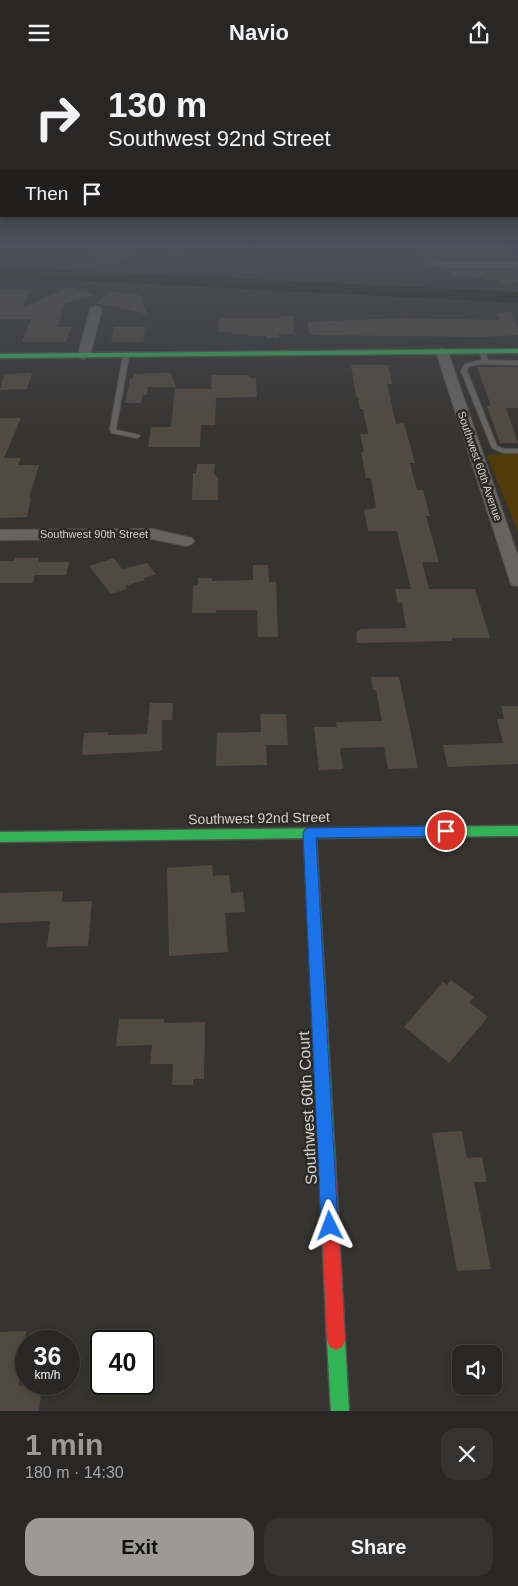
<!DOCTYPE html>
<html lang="en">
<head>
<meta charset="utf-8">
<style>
	body { margin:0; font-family:Arial,sans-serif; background:#343332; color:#f1f3f6; height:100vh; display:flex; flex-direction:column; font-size:19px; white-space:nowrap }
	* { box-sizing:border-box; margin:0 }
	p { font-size:16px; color:#a5a5a7 }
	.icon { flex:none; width:28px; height:28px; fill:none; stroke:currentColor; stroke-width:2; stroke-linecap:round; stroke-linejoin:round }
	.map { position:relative; height:1346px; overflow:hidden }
	.panel { display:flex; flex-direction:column; background:#282725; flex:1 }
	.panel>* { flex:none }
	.top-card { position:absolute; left:0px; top:0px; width:519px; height:152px; box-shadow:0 2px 8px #0003,0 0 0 1px #444442; background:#282725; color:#f1f3f6; overflow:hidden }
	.buttons { position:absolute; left:452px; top:1280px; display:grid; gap:10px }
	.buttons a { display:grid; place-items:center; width:50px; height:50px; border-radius:10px; background:#282725; box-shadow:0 2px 8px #0003,0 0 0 1px #444442; font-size:25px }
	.speed { position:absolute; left:15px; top:1265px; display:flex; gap:10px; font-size:25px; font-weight:700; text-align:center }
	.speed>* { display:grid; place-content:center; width:65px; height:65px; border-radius:50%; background:#282725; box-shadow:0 2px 8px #0003,0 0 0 1px #444442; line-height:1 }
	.speed small { font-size:12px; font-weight:400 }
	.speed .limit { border:2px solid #111; border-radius:8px; background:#fff; color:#111 }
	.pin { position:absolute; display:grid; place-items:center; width:42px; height:42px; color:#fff; margin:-21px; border:2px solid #fff; border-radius:50%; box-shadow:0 1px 5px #0007 }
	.me { position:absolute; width:55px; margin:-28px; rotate:357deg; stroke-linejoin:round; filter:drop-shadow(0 0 4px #0008) }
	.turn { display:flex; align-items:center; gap:18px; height:105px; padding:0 25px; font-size:22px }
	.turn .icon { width:65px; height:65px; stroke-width:2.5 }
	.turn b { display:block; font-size:35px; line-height:42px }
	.then { display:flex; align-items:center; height:48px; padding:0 25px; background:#0003; gap:10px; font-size:19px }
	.round { display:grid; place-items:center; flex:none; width:52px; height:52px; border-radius:15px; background:#343332 }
	.summary { display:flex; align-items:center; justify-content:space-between; height:85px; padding:0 25px }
	h1 { font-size:30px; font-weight:600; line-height:38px; color:#9c9a97 }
	.primary-button { display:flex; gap:10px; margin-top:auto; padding:10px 25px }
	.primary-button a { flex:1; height:58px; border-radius:15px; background:#9c9a97; color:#111; font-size:20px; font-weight:600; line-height:58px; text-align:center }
	.primary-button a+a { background:#343332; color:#f1f3f6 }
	header { display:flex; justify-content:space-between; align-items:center; height:65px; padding:0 25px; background:#282725; font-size:22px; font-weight:600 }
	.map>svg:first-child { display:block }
	.green { fill:#533c07 }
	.water { fill:#211b0e }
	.building { fill:#514a40 }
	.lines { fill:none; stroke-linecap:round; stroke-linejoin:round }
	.lane-casing { stroke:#51504d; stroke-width:2 }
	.street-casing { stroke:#51504d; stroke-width:2 }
	.fast-casing { stroke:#51504d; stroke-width:3 }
	.jam-casing { stroke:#51504d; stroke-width:3 }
	.lane { fill:#666462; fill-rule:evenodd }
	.street { fill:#666462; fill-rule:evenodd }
	.fast { fill:#30b455; fill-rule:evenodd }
	.jam { fill:#e5322d; fill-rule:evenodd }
	.route { fill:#1a73e8; stroke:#114b97 }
	.labels { text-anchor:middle; stroke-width:5; stroke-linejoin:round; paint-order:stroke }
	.far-street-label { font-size:11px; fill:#d3d1ce; stroke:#2d2b26 }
	.street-label { font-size:14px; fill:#d3d1ce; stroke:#2d2b26 }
	.near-street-label { font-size:16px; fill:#d3d1ce; stroke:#2d2b26 }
</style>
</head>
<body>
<header><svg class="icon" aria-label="menu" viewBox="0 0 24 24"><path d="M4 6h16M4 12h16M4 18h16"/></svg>Navio<svg class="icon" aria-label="share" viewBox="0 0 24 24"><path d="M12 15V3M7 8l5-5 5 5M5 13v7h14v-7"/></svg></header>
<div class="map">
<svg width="518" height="1346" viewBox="0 0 518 1346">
	<rect width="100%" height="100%" fill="#363431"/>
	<!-- green -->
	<path class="green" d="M 518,389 L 518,467 L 487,390 Z"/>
	<!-- water -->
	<path class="water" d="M 0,202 L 518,227 L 518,238 L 90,216 L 0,214 Z"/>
	<!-- building -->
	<path class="building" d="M 97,183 L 134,183 L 132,197 L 93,198 Z
		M 454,186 L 504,186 L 509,195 L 447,195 L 445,189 L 454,188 Z
		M 451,205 L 515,205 L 518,210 L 518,218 L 500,219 L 498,215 L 484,215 L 483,213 L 453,211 Z
		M 71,222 L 95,230 L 64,239 L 58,262 L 71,262 L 66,277 L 22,277 L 31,254 L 0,254 L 0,224 L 30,224 L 23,242 Z
		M 111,226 L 140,230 L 147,249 L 96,238 Z
		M 511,247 L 518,263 L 518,270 L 483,272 L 309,270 L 308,257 L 401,253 L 500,255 L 497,248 Z
		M 279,251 L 293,251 L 294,269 L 279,269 L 279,273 L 266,273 L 266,271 L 248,271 L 248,269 L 232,269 L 232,267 L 218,267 L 219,253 L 279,253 Z
		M 114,262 L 145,262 L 143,277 L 111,277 Z
		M 351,300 L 388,300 L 392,319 L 387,319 L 396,359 L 404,358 L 415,398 L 410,398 L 417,425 L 423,425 L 430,451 L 426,451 L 439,497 L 422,497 L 429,524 L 475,524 L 490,573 L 452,573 L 452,576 L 357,578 L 356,568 L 361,564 L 406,563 L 402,538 L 398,538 L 395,524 L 411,524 L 397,466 L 368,466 L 364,445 L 376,443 L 371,413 L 366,413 L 361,387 L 364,387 L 360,369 L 368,369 L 363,344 L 360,344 L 358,332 L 356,332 Z
		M 477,302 L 518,302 L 518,343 L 506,343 L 518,378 L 500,378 L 487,341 L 491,341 Z
		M 32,308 L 27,324 L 0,325 L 4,309 Z
		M 160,308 L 171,308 L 176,322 L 148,322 L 147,330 L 143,330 L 141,338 L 125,338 L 130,314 L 133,314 L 134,309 Z
		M 212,310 L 249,310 L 249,313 L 256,313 L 257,332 L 216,333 L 215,360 L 201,360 L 200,382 L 148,382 L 151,362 L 171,362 L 175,324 L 211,324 Z
		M 0,353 L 21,353 L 4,393 L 21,393 L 18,400 L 39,400 L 29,433 L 31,433 L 27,452 L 0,453 Z
		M 197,399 L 215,399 L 214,409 L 218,413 L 218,435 L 192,435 L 193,408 L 196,408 Z
		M 15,493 L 39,493 L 38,497 L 69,497 L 66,510 L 35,510 L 33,518 L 0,518 L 0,496 L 14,496 Z
		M 114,493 L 122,504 L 147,498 L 156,509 L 144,513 L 145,515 L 125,521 L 127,524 L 111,529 L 89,501 Z
		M 253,500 L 268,500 L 269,517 L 276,517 L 278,572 L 258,572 L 257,545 L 216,545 L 216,548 L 192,548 L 193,521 L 198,520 L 198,513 L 212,513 L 212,516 L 253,515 Z
		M 371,612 L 399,612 L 418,703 L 388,704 L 384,682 L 340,683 L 343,704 L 319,705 L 314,662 L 337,662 L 336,657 L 382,656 L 376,625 L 373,625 Z
		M 150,638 L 173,638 L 172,655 L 162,655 L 162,686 L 82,690 L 84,668 L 108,667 L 108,670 L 147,669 Z
		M 501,641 L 518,641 L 518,699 L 448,702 L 443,680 L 503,678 L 497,654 L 504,654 Z
		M 260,649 L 286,649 L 288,680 L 266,680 L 267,700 L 216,701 L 217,668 L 261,667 Z
		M 212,800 L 213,811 L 229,810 L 231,828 L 243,827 L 245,847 L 225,848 L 228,887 L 169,891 L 167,803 Z
		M 63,826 L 62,837 L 92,836 L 88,881 L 47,882 L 50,856 L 0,858 L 0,828 Z
		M 451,915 L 474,932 L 469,937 L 488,952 L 449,998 L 404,962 L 443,917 L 447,920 Z
		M 119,954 L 164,954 L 164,958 L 205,957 L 204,1014 L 193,1014 L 193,1020 L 172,1020 L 173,999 L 150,999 L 152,980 L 116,981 Z
		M 462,1066 L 467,1093 L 482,1092 L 487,1117 L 474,1117 L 491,1204 L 457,1206 L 432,1068 Z
		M 26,1266 L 19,1321 L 42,1321 L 39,1346 L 0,1346 L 0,1267 Z"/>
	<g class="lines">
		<!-- lane casing -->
		<g class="lane-casing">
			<path id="lane" d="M 482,284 L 485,286 L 488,295 L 518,296 L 518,300 L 481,299 L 469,301 L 467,306 L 497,381 L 504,384 L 518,384 L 518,388 L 503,388 L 492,383 L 461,306 L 465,299 L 482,295 L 479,286 Z
				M 126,288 L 129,290 L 116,364 L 117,365 L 139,370 L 140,371 L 137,373 L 112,368 L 110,364 L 123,290 Z"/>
		</g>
		<!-- street casing -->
		<g class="street-casing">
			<path id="street" d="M 424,183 L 434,183 L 438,195 L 444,197 L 518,197 L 518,203 L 443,203 L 430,199 Z
				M 96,241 L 102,244 L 90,290 L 84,294 L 80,293 L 78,290 L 90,244 Z
				M 442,283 L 448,287 L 518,491 L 518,521 L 512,520 L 510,516 L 436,287 Z
				M 152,464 L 192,473 L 194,476 L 192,479 L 186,481 L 152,474 L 0,475 L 0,465 Z"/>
		</g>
		<!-- fast casing -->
		<g class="fast-casing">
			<path id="fast" d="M 172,183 L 178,183 L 176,188 L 172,188 Z
				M 518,284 L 518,288 L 0,293 L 0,289 Z
				M 518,761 L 518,771 L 316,773 L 335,1096 L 333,1102 L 327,1104 L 321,1102 L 319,1096 L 304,773 L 0,777 L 0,767 Z
				M 336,1267 L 342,1270 L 345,1276 L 349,1346 L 331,1346 L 327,1276 L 330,1270 Z"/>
		</g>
		<!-- jam casing -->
		<g class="jam-casing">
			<path id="jam" d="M 327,1088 L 333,1090 L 335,1096 L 345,1276 L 342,1282 L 336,1285 L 330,1282 L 327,1276 L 319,1096 L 321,1090 Z"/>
		</g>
		<!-- lane -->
		<use href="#lane" class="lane"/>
		<!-- street -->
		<use href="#street" class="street"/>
		<!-- fast -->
		<use href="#fast" class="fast"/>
		<!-- jam -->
		<use href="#jam" class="jam"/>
	</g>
	<!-- sky -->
	<linearGradient id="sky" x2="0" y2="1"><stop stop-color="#1e1d1b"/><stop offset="0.49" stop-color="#4c505a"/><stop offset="1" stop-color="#4c505a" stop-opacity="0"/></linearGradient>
	<rect width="518" height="371" fill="url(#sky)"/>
	<!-- route -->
	<path class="route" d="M 446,761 L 451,763 L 452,766 L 451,770 L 446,771 L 316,773 L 338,1161 L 336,1167 L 330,1170 L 324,1167 L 321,1161 L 303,768 L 305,764 L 310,763 Z"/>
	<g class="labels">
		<!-- far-street labels -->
		<g class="far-street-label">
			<text transform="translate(480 401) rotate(71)" y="4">Southwest 60th Avenue</text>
			<text x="94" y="473">Southwest 90th Street</text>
		</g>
		<!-- street labels -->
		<g class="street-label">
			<text transform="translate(259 753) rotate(-1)" y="5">Southwest 92nd Street</text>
		</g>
		<!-- near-street labels -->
		<g class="near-street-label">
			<text transform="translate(307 1043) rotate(-93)" y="6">Southwest 60th Court</text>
		</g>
	</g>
</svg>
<div class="buttons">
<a><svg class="icon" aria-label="sound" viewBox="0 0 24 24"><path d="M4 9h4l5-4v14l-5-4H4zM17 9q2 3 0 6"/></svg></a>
</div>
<div class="speed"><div>36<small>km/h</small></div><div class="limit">40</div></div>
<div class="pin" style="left:446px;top:766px;background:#d93025"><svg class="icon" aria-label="arrive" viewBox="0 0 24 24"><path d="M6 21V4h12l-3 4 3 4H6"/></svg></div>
<svg class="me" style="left:330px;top:1161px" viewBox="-20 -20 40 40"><path d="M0-17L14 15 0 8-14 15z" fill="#1a73e8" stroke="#fff" stroke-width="4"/></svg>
<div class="top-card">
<div class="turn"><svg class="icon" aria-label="right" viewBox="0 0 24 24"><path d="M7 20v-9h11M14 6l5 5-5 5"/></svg><div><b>130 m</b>Southwest 92nd Street</div></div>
<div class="then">Then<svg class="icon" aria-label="arrive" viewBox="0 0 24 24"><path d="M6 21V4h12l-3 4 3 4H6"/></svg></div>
</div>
</div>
<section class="panel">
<div class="summary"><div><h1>1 min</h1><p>180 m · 14:30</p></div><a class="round"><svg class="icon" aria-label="close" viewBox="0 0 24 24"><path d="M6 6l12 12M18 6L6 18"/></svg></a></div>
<div class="primary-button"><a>Exit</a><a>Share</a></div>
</section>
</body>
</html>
